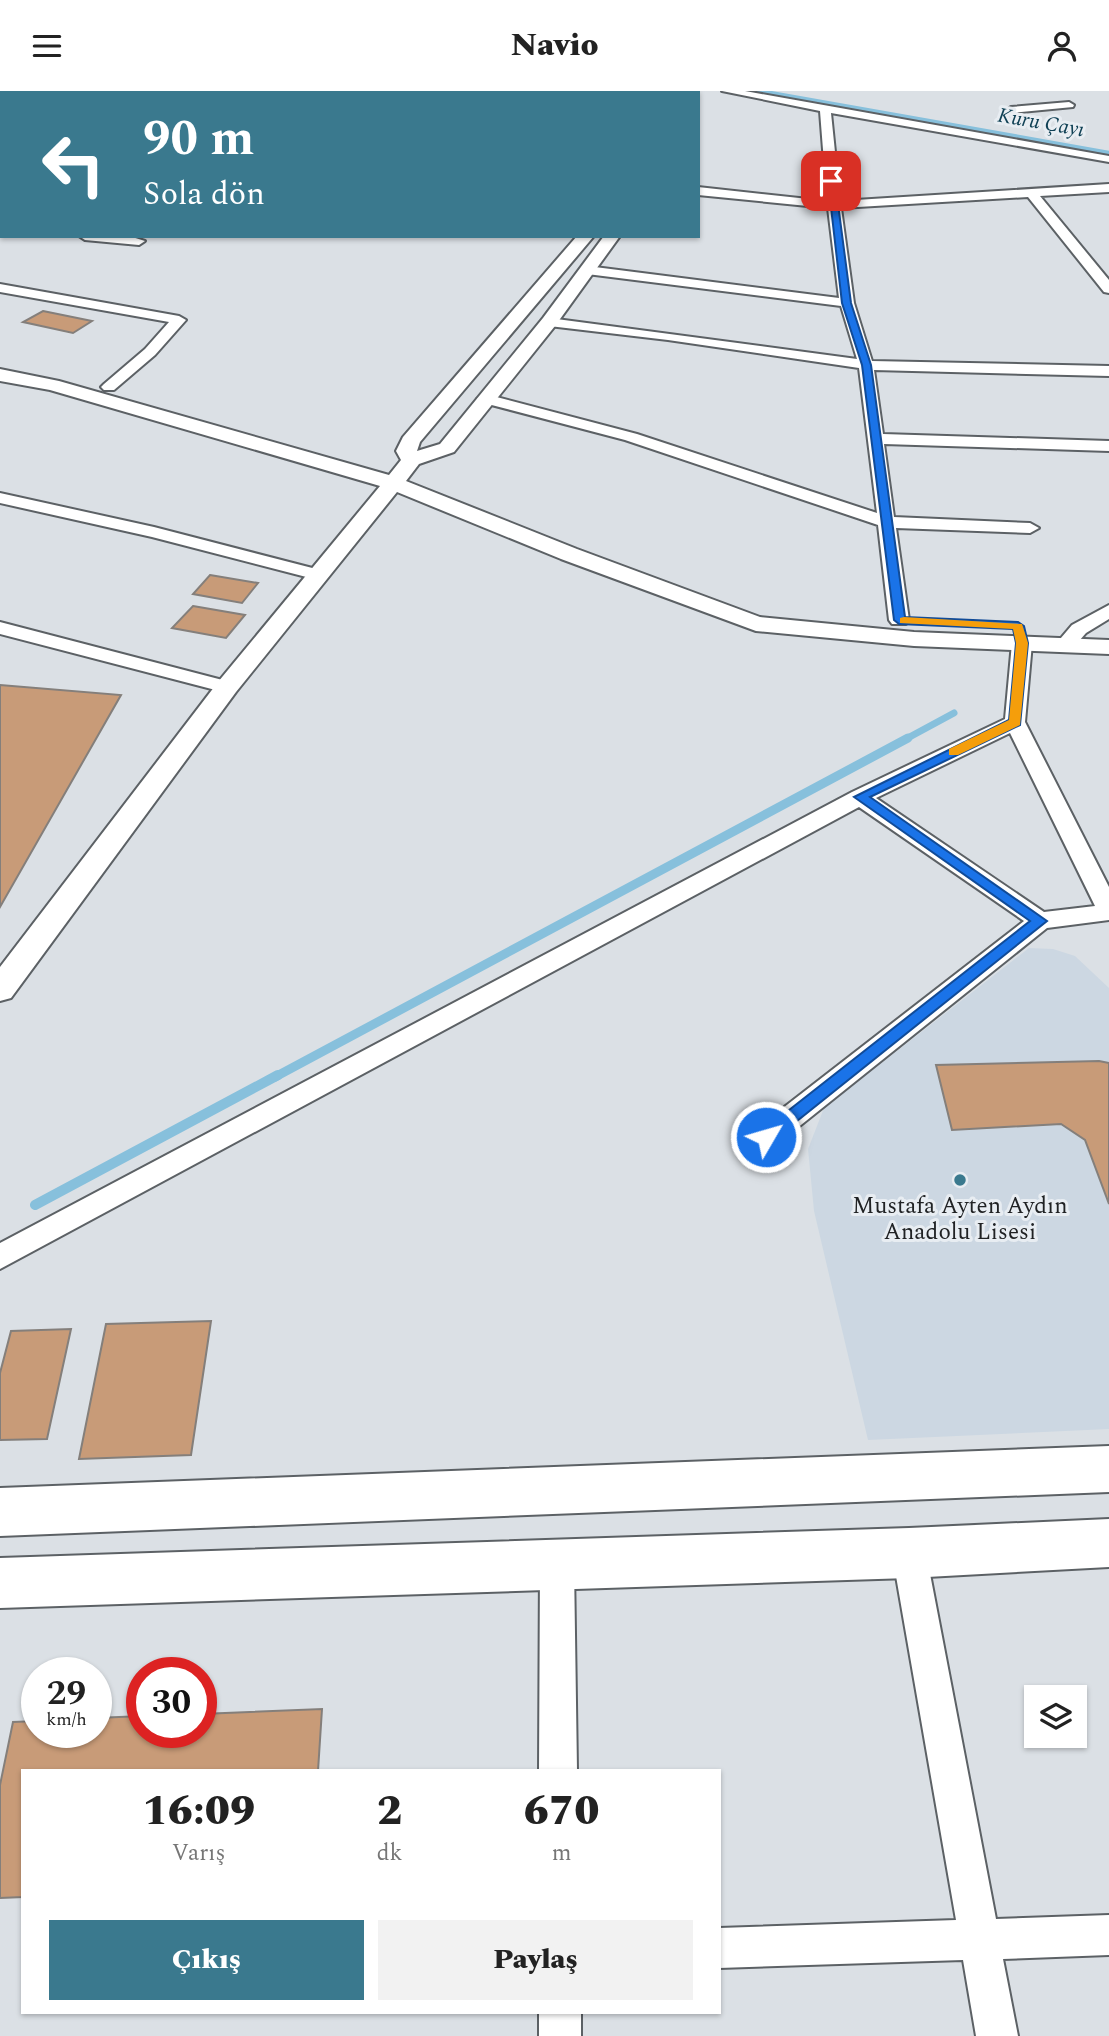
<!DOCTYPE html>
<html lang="tr">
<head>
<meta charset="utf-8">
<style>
	body { margin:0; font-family:Spectral,serif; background:#f2f2f2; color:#222; height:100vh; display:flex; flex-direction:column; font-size:26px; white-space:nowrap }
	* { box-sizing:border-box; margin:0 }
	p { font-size:23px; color:#767676 }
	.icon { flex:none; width:38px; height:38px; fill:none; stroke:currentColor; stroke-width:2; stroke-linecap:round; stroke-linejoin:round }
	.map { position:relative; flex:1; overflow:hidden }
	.drawer { position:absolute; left:21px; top:1678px; width:700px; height:245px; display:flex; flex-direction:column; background:#fff; border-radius:0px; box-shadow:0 2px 5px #0004 }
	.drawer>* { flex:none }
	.guide { position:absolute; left:0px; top:0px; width:700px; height:147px; box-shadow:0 2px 5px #0004; background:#3a798e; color:#fff; overflow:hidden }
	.controls { position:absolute; left:1024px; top:1594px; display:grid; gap:14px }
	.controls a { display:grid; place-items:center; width:63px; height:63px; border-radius:0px; background:#fff; box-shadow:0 2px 5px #0004; font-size:35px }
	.speed { position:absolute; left:21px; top:1566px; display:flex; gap:14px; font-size:35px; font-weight:700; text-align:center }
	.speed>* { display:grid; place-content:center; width:91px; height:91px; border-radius:50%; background:#fff; box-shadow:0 2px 5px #0004; line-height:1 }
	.speed small { font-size:18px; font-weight:400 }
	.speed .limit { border:10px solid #d22; background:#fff; color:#111 }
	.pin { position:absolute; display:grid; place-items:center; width:60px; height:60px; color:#fff; margin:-30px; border-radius:14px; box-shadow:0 4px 10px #0006 }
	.me { position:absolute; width:77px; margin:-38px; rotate:52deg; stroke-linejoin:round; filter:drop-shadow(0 0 5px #0008) }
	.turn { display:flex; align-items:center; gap:24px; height:147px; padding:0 28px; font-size:32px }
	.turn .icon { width:91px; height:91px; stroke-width:2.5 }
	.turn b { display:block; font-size:49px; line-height:60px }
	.eta { display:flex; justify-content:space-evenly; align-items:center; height:119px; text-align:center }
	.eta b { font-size:42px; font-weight:800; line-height:49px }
	.button { display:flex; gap:14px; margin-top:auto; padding:14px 28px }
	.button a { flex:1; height:80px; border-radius:0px; background:#3a798e; color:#fff; font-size:28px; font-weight:800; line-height:80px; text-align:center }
	.button a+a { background:#f2f2f2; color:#222 }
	header { display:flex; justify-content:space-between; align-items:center; height:91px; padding:0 28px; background:#fff; font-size:32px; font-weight:800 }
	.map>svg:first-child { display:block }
	.built { fill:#ccd7e2 }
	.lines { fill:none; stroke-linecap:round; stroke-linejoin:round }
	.stream-far3 { stroke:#87c0dc; stroke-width:4.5 }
	.stream-far2 { stroke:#87c0dc; stroke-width:7 }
	.stream-far1 { stroke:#87c0dc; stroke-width:9 }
	.stream { stroke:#87c0dc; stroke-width:10 }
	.building { fill:#c89b78; stroke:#847f7b; stroke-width:2 }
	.minor-casing { stroke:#5c6165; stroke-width:4 }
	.tertiary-casing { stroke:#5c6165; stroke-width:4 }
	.secondary-casing { stroke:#5c6165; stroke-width:4 }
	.minor { fill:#fff; fill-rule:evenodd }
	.tertiary { fill:#fff; fill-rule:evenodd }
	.secondary { fill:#fff; fill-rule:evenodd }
	.route { fill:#1a73e8; stroke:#114b97; stroke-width:2 }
	.slow { fill:#f59e0b }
	.poi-dot { fill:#3a798e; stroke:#e8edf2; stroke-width:2.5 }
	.labels { text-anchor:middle; stroke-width:6; stroke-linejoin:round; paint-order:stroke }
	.far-water-label { font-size:21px; font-style:italic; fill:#104155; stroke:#e8edf2 }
	.poi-label { font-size:23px; fill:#202224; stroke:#e8edf2 }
</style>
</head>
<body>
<header><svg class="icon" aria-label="menu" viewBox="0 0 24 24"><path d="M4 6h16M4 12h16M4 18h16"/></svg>Navio<svg class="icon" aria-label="person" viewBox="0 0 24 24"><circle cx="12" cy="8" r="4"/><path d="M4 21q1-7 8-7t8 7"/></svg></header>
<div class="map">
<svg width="1109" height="1945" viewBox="0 0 1109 1945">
	<rect width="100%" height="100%" fill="#dbe0e5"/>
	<!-- built -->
	<path class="built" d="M 1029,857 L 1053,858 L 1075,865 L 1109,897 L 1109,1338 L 868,1349 L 814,1120 L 808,1058 L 824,1017 Z"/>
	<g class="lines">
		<!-- stream-far3 -->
		<path class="stream-far3" d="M 759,0 L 1109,62"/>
		<!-- stream-far2 -->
		<path class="stream-far2" d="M 904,649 L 954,622"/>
		<!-- stream-far1 -->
		<path class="stream-far1" d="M 275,986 L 908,647"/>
		<!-- stream -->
		<path class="stream" d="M 35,1114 L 278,984"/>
	</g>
	<!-- building -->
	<path class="building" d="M 43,220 L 92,230 L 73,242 L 23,231 Z
		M 210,484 L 258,492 L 242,512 L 193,503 Z
		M 193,515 L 245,524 L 226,547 L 172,537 Z
		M 0,594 L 121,604 L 0,816 Z
		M 1099,970 L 1109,972 L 1109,1113 L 1085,1049 L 1061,1033 L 952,1039 L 936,974 Z
		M 211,1230 L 191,1364 L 79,1368 L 106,1233 Z
		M 71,1238 L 47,1348 L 0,1349 L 0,1282 L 11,1240 Z
		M 322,1618 L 318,1680 L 23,1680 L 23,1806 L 0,1807 L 0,1694 L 13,1631 L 37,1630 L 37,1642 L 96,1642 L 96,1627 L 142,1625 L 142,1642 L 201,1642 L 201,1623 Z"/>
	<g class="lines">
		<!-- minor casing -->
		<g class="minor-casing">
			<path id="minor" d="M 23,0 L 49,0 L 50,2 L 24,2 Z
				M 136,0 L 147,0 L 135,2 Z
				M 722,0 L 745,0 L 1109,65 L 1109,71 L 831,22 L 840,110 L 1109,93 L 1109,101 L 1040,105 L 1109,189 L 1109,202 L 1104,201 L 1028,106 L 841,117 L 854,212 L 872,270 L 1109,275 L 1109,285 L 874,279 L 883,343 L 1109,350 L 1109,360 L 884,353 L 894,426 L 1030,432 L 1039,437 L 1030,442 L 896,437 L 909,529 L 906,533 L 892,533 L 889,529 L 878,434 L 625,349 L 480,311 L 477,308 L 485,303 L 637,343 L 877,422 L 859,277 L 668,249 L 549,235 L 542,231 L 549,227 L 857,268 L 841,215 L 587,183 L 580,179 L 587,175 L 839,207 L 828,117 L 698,104 L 698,96 L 827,110 L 820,20 Z
				M 1069,11 L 1074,14 L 1073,16 L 1011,22 L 1006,19 L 1011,16 Z
				M 0,39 L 2,39 L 2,45 L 0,45 Z
				M 0,82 L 2,82 L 2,90 L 0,90 Z
				M 2,112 L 2,120 L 0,121 L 0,113 Z
				M 0,134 L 2,134 L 2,142 L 0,142 Z
				M 79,145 L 129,145 L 145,150 L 139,154 L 85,149 Z
				M 0,193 L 179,225 L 186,229 L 155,264 L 114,299 L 104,299 L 101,296 L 104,293 L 145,258 L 169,231 L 0,201 Z
				M 0,402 L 154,436 L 324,480 L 327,484 L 318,489 L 152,446 L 0,412 Z
				M 1109,514 L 1109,528 L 1086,542 L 1072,558 L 1058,558 L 1055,554 L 1072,534 Z
				M 0,531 L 234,592 L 237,596 L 234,600 L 227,602 L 0,543 Z
				M 1022,546 L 1032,552 L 1025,631 L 1109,796 L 1109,829 L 1047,837 L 776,1054 L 766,1057 L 756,1054 L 752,1046 L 756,1038 L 1024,830 L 859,716 L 0,1178 L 0,1152 L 852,701 L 1005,628 L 1012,552 ZM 1010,642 L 1095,815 L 1044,821 L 876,707 Z
				M 909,1445 L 921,1450 L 926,1462 L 996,1828 L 1109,1824 L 1109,1864 L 1003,1868 L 1018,1945 L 976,1945 L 963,1869 L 719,1877 L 719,1837 L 956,1829 L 892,1462 L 897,1450 Z
				M 557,1457 L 569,1462 L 574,1474 L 577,1680 L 539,1680 L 540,1474 L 545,1462 Z
				M 539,1922 L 581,1922 L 581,1945 L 539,1945 Z"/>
		</g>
		<!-- tertiary casing -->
		<g class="tertiary-casing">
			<path id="tertiary" d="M 642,0 L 656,0 L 641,2 Z
				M 666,0 L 680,0 L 681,2 L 667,2 Z
				M 577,145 L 594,145 L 420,351 L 417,360 L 440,353 L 543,227 L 604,145 L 620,145 L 555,235 L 454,361 L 419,373 L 406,390 L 577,458 L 760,526 L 914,541 L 1109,549 L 1109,563 L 914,555 L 756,540 L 561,468 L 397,401 L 236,601 L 11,907 L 0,910 L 0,876 L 218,591 L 380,395 L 50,299 L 0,290 L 0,278 L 59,290 L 389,384 L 401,369 L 396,360 L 403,346 Z"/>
		</g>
		<!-- secondary casing -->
		<g class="secondary-casing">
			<path id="secondary" d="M 1109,1355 L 1109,1401 L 0,1445 L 0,1397 Z
				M 1109,1428 L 1109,1476 L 909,1487 L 0,1517 L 0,1467 L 909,1437 Z"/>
		</g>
		<!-- minor -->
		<use href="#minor" class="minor"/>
		<!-- tertiary -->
		<use href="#tertiary" class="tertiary"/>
		<!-- secondary -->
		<use href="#secondary" class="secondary"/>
	</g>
	<!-- route -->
	<path class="route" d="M 831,87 L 835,90 L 851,212 L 871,274 L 905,526 L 1018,531 L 1024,535 L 1028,552 L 1020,634 L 870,706 L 1047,830 L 772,1050 L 761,1050 L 758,1046 L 761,1041 L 1030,830 L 854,706 L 1009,629 L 1016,552 L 1013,538 L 899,533 L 894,529 L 862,274 L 842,212 L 828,90 Z"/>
	<!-- slow -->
	<path class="slow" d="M 904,526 L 1022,533 L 1028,552 L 1020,634 L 958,664 L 949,664 L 949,658 L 1009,629 L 1016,552 L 1013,538 L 900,532 L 900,527 Z"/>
	<!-- markers -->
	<circle class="poi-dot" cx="960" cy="1089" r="7"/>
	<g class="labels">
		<!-- far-water labels -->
		<g class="far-water-label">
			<text transform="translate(1041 31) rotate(10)" y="7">Kuru Çayı</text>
		</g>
		<!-- poi labels -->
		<g class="poi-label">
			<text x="960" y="1122">Mustafa Ayten Aydın<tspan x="960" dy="26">Anadolu Lisesi</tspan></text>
		</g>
	</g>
</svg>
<div class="controls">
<a><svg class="icon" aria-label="layers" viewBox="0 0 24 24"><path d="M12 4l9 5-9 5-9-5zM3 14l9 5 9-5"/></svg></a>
</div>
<div class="speed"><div>29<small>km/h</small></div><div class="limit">30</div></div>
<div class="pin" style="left:831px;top:90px;background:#d93025"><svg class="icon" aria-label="arrive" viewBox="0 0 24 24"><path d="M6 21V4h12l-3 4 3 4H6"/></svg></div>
<svg class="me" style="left:766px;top:1046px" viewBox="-20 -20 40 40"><circle r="17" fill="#1a73e8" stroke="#fff" stroke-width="3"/><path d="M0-11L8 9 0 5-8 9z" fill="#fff"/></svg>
<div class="guide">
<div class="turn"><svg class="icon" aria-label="left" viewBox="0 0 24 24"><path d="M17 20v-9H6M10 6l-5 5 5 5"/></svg><div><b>90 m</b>Sola dön</div></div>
</div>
<section class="drawer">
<div class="eta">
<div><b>16:09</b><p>Varış</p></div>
<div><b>2</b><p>dk</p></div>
<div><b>670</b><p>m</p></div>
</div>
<div class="button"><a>Çıkış</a><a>Paylaş</a></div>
</section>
</div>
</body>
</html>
